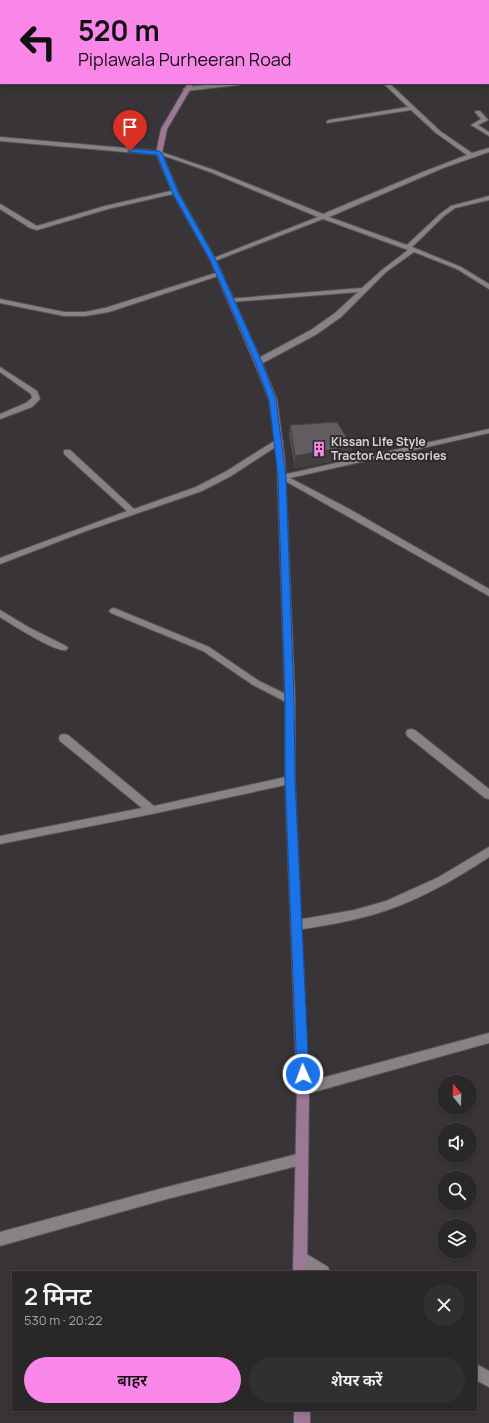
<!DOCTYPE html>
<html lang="hi">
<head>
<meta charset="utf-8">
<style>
	body { margin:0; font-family:Manrope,"Noto Sans Devanagari",sans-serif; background:#322f31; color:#f1f3f6; height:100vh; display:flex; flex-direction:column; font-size:15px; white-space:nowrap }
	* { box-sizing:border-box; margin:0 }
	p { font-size:13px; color:#a5a5a8 }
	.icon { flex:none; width:22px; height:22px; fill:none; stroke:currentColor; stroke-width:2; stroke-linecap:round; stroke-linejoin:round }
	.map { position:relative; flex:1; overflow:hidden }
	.drawer { position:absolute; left:12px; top:1271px; width:465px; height:140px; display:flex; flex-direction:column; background:#2a2729; border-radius:0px; box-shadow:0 2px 6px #0003,0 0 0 1px #464446 }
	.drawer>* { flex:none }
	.banner { position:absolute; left:0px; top:0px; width:489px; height:84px; box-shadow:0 2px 6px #0003,0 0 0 1px #464446; background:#f987e9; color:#111; overflow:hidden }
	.needle { width:26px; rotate:341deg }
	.tools { position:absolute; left:437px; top:1075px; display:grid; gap:8px }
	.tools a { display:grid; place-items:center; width:40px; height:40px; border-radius:50%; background:#2a2729; box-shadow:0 2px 6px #0003,0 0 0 1px #464446; font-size:20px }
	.pin { position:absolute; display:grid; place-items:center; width:34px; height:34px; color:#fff; margin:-41px -17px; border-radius:50% 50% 50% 0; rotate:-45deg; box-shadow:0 0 4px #0007 }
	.pin .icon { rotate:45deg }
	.me { position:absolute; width:44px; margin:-22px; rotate:358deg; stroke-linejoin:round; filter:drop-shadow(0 0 3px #0008) }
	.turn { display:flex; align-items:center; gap:14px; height:84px; padding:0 12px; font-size:18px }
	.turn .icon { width:52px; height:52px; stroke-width:2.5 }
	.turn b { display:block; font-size:28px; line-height:34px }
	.round { display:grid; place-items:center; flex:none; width:42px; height:42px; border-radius:21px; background:#322f31 }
	.headline { display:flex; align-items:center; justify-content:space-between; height:68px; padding:0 12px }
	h1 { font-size:24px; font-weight:600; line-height:30px }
	.button { display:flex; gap:8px; margin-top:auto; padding:8px 12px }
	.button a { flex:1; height:46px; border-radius:24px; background:#f987e9; color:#111; font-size:16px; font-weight:600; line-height:46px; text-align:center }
	.button a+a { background:#322f31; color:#f1f3f6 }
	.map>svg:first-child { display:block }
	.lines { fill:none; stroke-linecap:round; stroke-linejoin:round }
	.minor-casing { stroke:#565355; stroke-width:2 }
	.tertiary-casing { stroke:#565355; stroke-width:2 }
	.secondary-casing { stroke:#565355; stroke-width:2 }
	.minor { fill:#868285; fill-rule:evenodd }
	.tertiary { fill:#868285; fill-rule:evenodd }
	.secondary { fill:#9c7897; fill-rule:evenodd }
	.wall { fill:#534f52 }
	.shaded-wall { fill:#434042 }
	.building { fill:#605c5f; stroke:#434042 }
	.route { fill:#1a73e8; stroke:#114b97 }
	.labels { text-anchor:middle; stroke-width:4; stroke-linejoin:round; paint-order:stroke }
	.poi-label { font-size:12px; font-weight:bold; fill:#d5d3d4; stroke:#2e2a2d; text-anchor:start }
</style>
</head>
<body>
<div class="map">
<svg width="489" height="1423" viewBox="0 0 489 1423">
	<rect width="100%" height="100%" fill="#383437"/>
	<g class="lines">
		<!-- minor casing -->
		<g class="minor-casing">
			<path id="minor" d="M 301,0 L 305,0 L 305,1 L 301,1 Z
				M 468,0 L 474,0 L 474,1 L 468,1 Z
				M 488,12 L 489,12 L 489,14 L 488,14 Z
				M 488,43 L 489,43 L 489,47 L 488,47 Z
				M 225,83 L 242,83 L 239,85 L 186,91 L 183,89 L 186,87 Z
				M 383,83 L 389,83 L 440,131 L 472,153 L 489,148 L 489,152 L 443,168 L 329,217 L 407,245 L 440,214 L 451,206 L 489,196 L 489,200 L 455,208 L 444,216 L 412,247 L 461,267 L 489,284 L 489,289 L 457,269 L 414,252 L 386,272 L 341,317 L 317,334 L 261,364 L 255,364 L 255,360 L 311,330 L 335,313 L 358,292 L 230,302 L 228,301 L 228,299 L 362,288 L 382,270 L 408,250 L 323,219 L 215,261 L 211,261 L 211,259 L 318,217 L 210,172 L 156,153 L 161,152 L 214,170 L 323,214 L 423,172 L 467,155 L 436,133 L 411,110 L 327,123 L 327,121 L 329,120 L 408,107 Z
				M 476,111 L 480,111 L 488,120 L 478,125 L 489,132 L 489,136 L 471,125 L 481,119 L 475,112 Z
				M 175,190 L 177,191 L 177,193 L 108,209 L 37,230 L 30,228 L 0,209 L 0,204 L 2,205 L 37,226 L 105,206 Z
				M 219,272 L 222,274 L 221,275 L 109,312 L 85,316 L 64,316 L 0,303 L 0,299 L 64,312 L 85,312 L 105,308 Z
				M 0,367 L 37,391 L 40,399 L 32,407 L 0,419 L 0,414 L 26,403 L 32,398 L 31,394 L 0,372 Z
				M 489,429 L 489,433 L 290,478 L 351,510 L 489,589 L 489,596 L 278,477 L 282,475 Z
				M 276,440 L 282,440 L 283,442 L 231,476 L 202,491 L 86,531 L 0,564 L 0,558 L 127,511 L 64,454 L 64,450 L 70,450 L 134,509 L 196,487 L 225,472 Z
				M 114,608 L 209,647 L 259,681 L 294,698 L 295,700 L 290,703 L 286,702 L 253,685 L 203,651 L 111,613 L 109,611 L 111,609 Z
				M 0,610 L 30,628 L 66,646 L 68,648 L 66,650 C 56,653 11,624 0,617 Z
				M 411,729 L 415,730 L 489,789 L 489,799 L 485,798 L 407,736 L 406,733 L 407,730 Z
				M 64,734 L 68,735 L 154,806 L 290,776 L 294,777 L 295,780 L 294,783 L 290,784 L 152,814 L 0,844 L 0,836 L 142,808 L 60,741 L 59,738 L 60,735 Z
				M 489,847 L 489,857 C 453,881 414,903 372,915 C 347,922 322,926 297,930 L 293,928 L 291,925 L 293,922 L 297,920 L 354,910 L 386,901 L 437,878 Z
				M 489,1033 L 489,1043 L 303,1095 L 298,1093 L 297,1089 L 298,1085 L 303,1083 Z
				M 301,1153 L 306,1155 L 308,1159 L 306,1163 L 301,1165 L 167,1199 L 0,1246 L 0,1232 L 167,1187 Z
				M 300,1250 L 328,1267 L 330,1272 C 316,1272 299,1272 293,1257 L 295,1252 Z
				M 476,1364 L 489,1371 L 489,1387 L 476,1380 Z"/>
		</g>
		<!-- tertiary casing -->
		<g class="tertiary-casing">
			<path id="tertiary" d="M 0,137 L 159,151 L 162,153 L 159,155 L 0,141 Z"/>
		</g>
		<!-- secondary casing -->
		<g class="secondary-casing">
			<path id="secondary" d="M 228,0 L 232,0 L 232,1 L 228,1 Z
				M 188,83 L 194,83 L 167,129 L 162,153 L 178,192 L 216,260 L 262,362 L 277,400 L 285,462 L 295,700 L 295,780 L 309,1089 L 307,1272 L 293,1272 L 297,1089 L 285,780 L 285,700 L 277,462 L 269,400 L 254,362 L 210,260 L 172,192 L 156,153 L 161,129 Z
				M 294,1410 L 310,1410 L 310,1423 L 294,1423 Z"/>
		</g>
		<!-- minor -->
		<use href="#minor" class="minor"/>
		<!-- tertiary -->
		<use href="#tertiary" class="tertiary"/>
		<!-- secondary -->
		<use href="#secondary" class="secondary"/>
	</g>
	<!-- wall -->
	<path class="wall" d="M 290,425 L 352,446 L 352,458 L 295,468 L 289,436 Z"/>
	<!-- shaded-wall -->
	<path class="shaded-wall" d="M 352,446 L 352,458 L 295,468 L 295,456 Z"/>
	<!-- building -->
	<path class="building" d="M 337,422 L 352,446 L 295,456 L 290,425 Z"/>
	<!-- route -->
	<path class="route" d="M 130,149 L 159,151 L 162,153 L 178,192 L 216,260 L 262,362 L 276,400 L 286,477 L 294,700 L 295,780 L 309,1074 L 307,1078 L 303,1079 L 299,1078 L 297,1074 L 285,780 L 285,700 L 278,477 L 269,400 L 255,362 L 210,260 L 172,192 L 157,155 L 129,152 L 129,150 Z"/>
	<!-- icons -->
	<defs>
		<g id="building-bare" transform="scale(1.2)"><path d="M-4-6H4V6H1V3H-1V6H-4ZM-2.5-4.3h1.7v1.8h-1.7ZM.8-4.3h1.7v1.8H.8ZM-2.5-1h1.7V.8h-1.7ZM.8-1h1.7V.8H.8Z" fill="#f987e9" stroke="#2e2a2d" stroke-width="2.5" paint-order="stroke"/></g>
	</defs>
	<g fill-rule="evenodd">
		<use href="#building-bare" x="319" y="449"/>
	</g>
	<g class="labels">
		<!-- poi labels -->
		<g class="poi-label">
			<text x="331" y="446">Kissan Life Style<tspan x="331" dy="14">Tractor Accessories</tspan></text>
		</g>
	</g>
</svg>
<div class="tools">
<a><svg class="needle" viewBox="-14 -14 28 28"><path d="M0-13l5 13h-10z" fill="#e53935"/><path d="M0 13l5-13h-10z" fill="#a5a5a8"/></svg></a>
<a><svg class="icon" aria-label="sound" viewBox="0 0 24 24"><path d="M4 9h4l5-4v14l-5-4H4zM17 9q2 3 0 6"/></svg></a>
<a><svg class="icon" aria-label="search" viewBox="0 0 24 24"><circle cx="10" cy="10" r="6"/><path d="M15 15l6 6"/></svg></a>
<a><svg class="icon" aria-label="layers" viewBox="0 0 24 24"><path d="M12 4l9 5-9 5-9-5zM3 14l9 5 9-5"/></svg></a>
</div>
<div class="pin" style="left:130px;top:151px;background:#d93025"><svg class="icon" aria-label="arrive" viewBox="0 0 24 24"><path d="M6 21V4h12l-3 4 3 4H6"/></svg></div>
<svg class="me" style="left:303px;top:1074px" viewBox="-20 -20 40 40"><circle r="17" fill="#1a73e8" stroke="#fff" stroke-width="3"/><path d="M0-11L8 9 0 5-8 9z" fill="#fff"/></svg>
<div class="banner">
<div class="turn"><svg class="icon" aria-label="left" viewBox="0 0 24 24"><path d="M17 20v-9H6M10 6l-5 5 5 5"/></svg><div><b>520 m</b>Piplawala Purheeran Road</div></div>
</div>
<section class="drawer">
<div class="headline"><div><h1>2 मिनट</h1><p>530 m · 20:22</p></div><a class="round"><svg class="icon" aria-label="close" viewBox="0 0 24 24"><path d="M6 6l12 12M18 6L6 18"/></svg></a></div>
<div class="button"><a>बाहर</a><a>शेयर करें</a></div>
</section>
</div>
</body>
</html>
